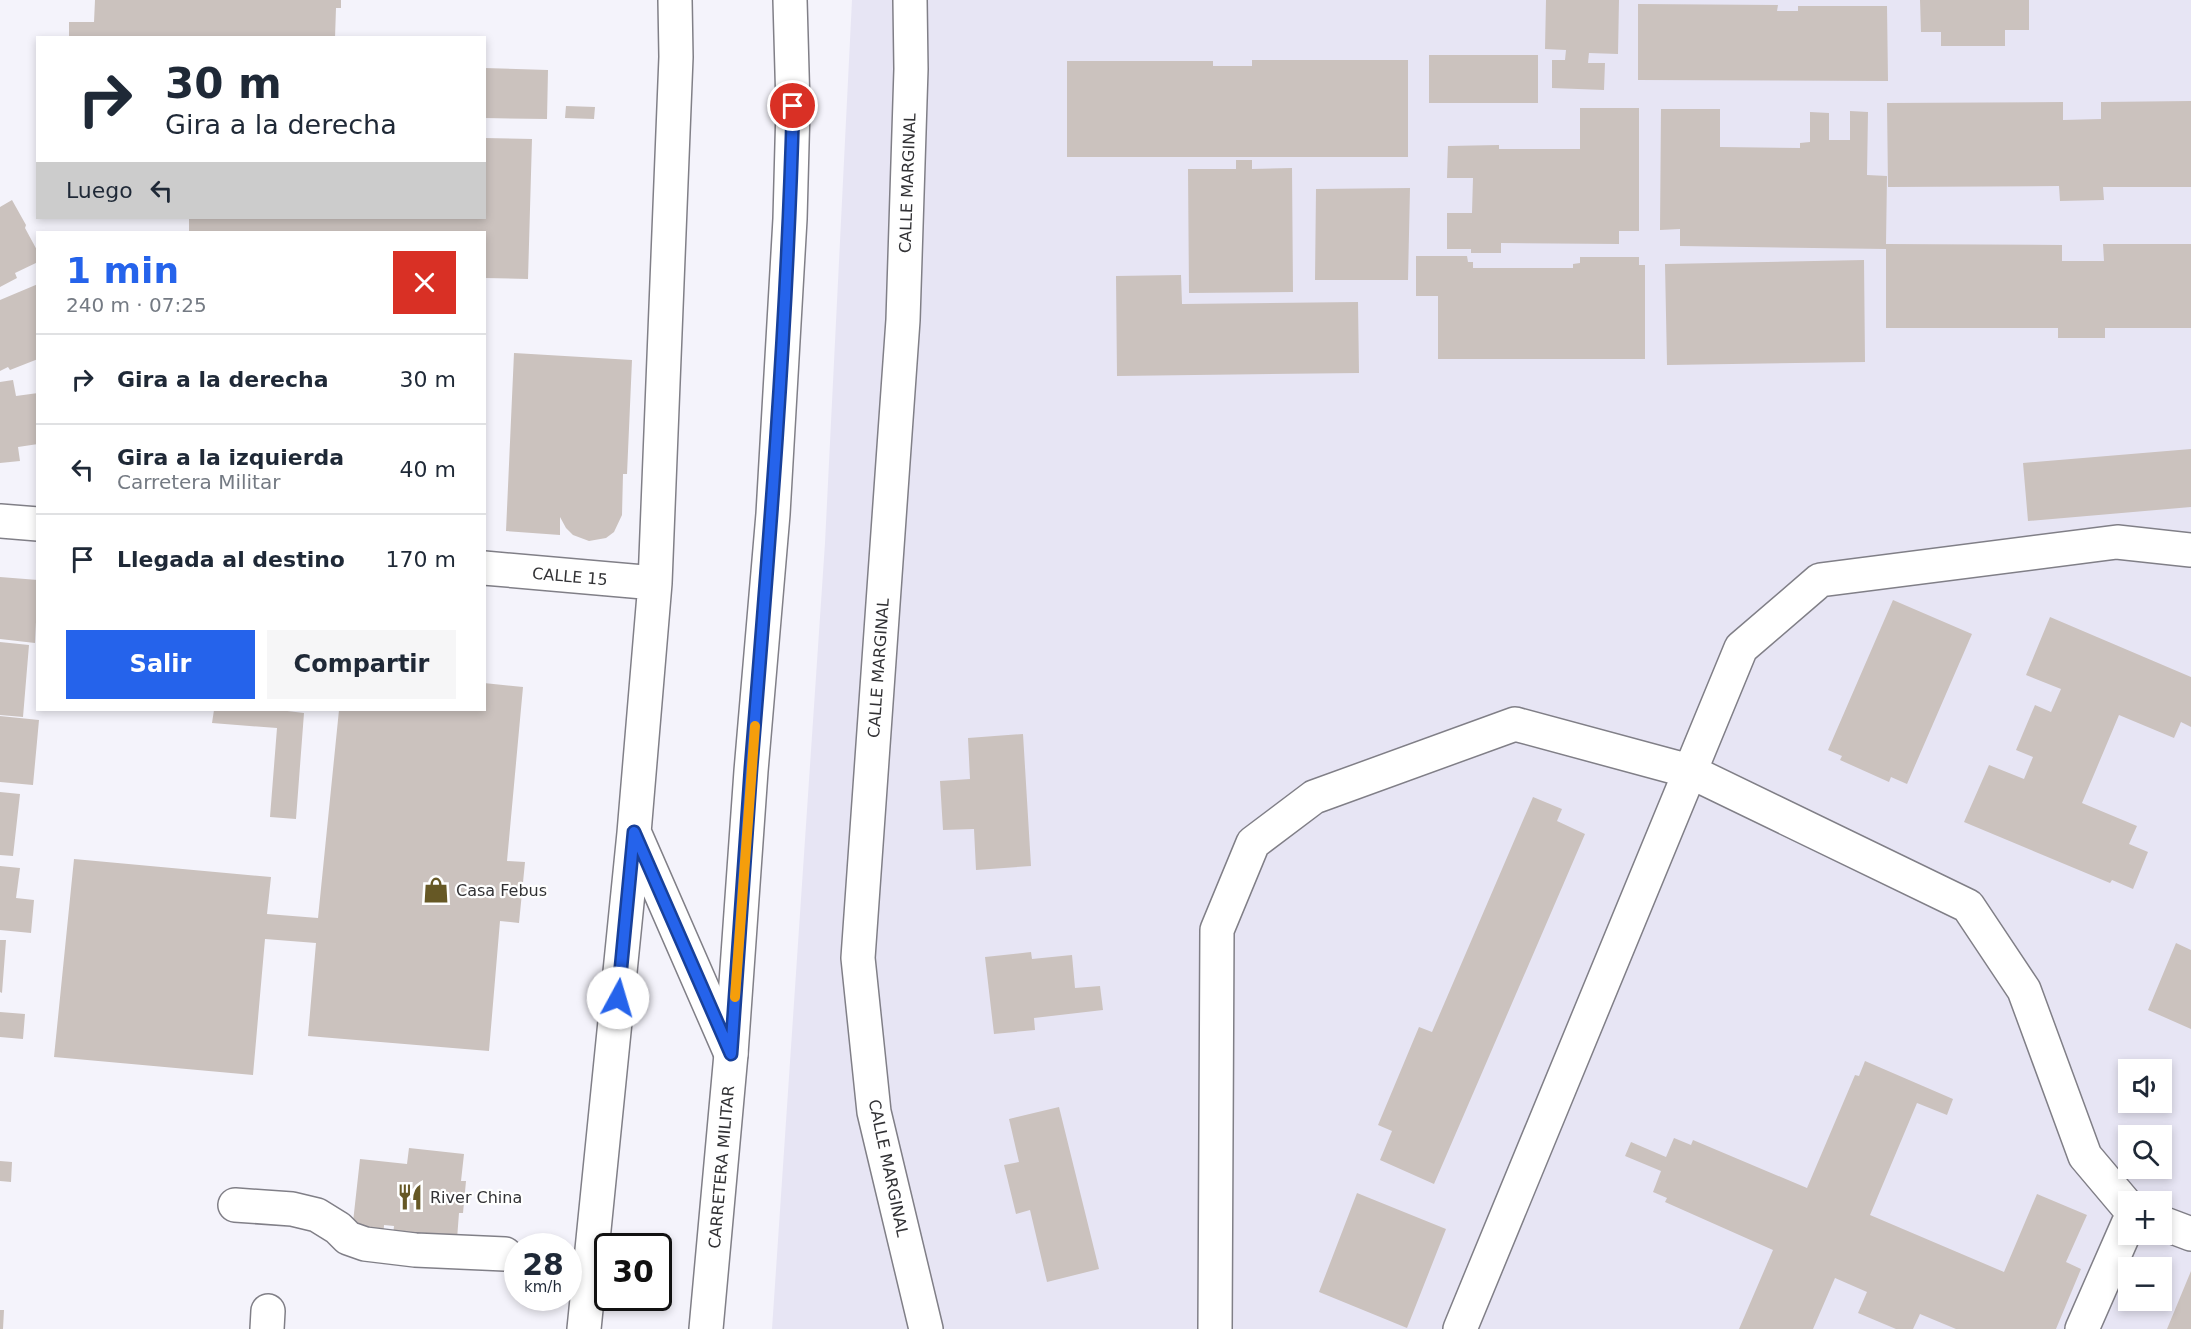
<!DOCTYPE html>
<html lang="es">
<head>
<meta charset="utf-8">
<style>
	body { margin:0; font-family:"DejaVu Sans",sans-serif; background:#f6f6f7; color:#1f2937; height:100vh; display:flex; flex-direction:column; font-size:22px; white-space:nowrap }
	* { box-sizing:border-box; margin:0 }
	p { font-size:20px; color:#747a83 }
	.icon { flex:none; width:33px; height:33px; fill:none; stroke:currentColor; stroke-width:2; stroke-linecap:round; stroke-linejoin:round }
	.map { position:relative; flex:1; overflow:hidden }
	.drawer { position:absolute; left:36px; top:231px; width:450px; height:480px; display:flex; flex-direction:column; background:#fff; border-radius:0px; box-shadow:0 3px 9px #0003 }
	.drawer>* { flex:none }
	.hud { position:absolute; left:36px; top:36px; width:450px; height:183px; border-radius:0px; box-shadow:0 3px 9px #0003; background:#fff; color:#1f2937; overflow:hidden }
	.controls { position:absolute; left:2118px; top:1059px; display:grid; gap:12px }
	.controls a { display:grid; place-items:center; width:54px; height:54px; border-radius:0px; background:#fff; box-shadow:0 3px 9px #0003; font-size:30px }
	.speed { position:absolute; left:504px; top:1233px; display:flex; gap:12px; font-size:30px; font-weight:700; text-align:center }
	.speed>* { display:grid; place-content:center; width:78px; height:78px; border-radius:50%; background:#fff; box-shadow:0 3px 9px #0003; line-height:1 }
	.speed small { font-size:15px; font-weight:400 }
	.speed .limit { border:3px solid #111; border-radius:9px; background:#fff; color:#111 }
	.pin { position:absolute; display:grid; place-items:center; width:51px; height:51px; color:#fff; margin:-26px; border:3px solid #fff; border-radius:50%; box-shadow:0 2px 6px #0007 }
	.me { position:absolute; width:66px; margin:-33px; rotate:6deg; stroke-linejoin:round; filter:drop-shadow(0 0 4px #0008) }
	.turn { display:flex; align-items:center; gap:21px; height:126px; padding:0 30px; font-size:27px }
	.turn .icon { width:78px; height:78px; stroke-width:2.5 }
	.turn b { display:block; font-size:42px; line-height:51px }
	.then { display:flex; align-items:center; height:57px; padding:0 30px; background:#0003; gap:12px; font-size:22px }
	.round { display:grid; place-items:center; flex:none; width:63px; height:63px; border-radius:0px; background:#f6f6f7 }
	.head { display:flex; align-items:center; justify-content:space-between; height:102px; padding:0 30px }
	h1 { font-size:36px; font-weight:700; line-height:45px; color:#2563eb }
	.primary-button { display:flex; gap:12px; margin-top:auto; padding:12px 30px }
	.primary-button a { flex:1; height:69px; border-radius:0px; background:#2563eb; color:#fff; font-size:24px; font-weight:700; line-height:69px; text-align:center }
	.primary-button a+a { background:#f6f6f7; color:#1f2937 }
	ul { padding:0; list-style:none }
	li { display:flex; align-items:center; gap:18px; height:90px; padding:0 30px; border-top:2px solid #e0e1e3 }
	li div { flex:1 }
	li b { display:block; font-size:22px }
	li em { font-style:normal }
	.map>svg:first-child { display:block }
	.built { fill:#e7e5f4; fill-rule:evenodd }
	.building { fill:#cbc2be }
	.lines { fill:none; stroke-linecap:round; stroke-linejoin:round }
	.minor-casing { stroke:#807f87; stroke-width:36 }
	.major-casing { stroke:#807f87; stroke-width:36 }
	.minor { stroke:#fff; stroke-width:33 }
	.major { stroke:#fff; stroke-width:33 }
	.route-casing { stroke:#184099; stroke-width:15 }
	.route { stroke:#2563eb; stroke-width:10 }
	.slow { stroke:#f59e0b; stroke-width:10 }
	.labels { text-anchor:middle; stroke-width:4.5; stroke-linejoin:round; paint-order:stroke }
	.street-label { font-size:16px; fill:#323235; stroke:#fff }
	.poi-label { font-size:16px; fill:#323235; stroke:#fff; text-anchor:start }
</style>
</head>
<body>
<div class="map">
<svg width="2191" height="1329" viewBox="0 0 2191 1329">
	<rect width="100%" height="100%" fill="#f4f3fb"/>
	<!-- built -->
	<path class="built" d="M 852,0 L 2191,0 L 2191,1329 L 772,1329 L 825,543 ZM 2128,1070 L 2162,1070 L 2162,1102 L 2128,1102 ZM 2128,1136 L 2162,1136 L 2162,1168 L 2128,1168 ZM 2128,1202 L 2162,1202 L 2162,1234 L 2128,1234 ZM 2128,1268 L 2162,1268 L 2162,1300 L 2128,1300 Z"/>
	<!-- building -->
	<path class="building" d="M 95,0 L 341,0 L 341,8 L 336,8 L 335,38 L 69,38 L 69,22 L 94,22 Z
		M 1546,0 L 1619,0 L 1618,54 L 1589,53 L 1588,63 L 1605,63 L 1604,90 L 1552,88 L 1552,60 L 1565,60 L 1566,50 L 1545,49 Z
		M 1920,0 L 2029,0 L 2029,30 L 2005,30 L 2005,46 L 1941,46 L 1941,32 L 1921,32 Z
		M 1638,4 L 1778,5 L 1777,11 L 1798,11 L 1798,6 L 1887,6 L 1888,81 L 1638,80 Z
		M 1429,55 L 1538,55 L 1538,103 L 1429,103 Z
		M 1252,60 L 1408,60 L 1408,157 L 1067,157 L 1067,61 L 1213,61 L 1213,66 L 1252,66 Z
		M 484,68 L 548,70 L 547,119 L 484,118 Z
		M 2191,101 L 2191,187 L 2103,187 L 2104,200 L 2060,201 L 2059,186 L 1888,187 L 1887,103 L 2063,102 L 2063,120 L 2101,119 L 2101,102 Z
		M 566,106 L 595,107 L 594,119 L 565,118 Z
		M 1580,108 L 1639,108 L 1639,231 L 1619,231 L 1619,244 L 1501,243 L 1501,253 L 1471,253 L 1471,249 L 1447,249 L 1447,213 L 1472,213 L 1473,178 L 1447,178 L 1448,146 L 1499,145 L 1499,149 L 1580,149 Z
		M 1661,109 L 1720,109 L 1720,147 L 1800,148 L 1800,143 L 1810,142 L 1810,112 L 1829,113 L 1829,140 L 1850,140 L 1850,111 L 1868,112 L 1867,175 L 1887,176 L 1886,244 L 2062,245 L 2062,261 L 2104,261 L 2103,244 L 2191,244 L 2191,328 L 2105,328 L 2105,338 L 2058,338 L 2058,328 L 1886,328 L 1886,249 L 1680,246 L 1680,229 L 1660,230 Z
		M 484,138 L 532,139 L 528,279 L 484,278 L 484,232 L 189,232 L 189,218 L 484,218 Z
		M 1236,160 L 1252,160 L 1252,169 L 1292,168 L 1293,292 L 1189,293 L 1188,169 L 1236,169 Z
		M 1410,188 L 1408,280 L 1315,280 L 1316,189 Z
		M 12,200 L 26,225 L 25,228 L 38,252 L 38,262 L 15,273 L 17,278 L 0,287 L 0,207 Z
		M 1416,256 L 1467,256 L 1468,262 L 1473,262 L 1473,268 L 1573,268 L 1573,264 L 1580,263 L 1580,257 L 1639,257 L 1639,265 L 1645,265 L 1645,359 L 1438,359 L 1438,296 L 1416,296 Z
		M 1864,260 L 1865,362 L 1667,365 L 1665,264 Z
		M 1181,275 L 1182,304 L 1358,302 L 1359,373 L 1117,376 L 1116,276 Z
		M 38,284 L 38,359 L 10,370 L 8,367 L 0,371 L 0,300 Z
		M 514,353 L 632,360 L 627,474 L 623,474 L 622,515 L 614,532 L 606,538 L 589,541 L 573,535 L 566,528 L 560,517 L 560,535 L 506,531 Z
		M 13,380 L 16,396 L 38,393 L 38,444 L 18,447 L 20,461 L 0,463 L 0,382 Z
		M 2191,449 L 2191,507 L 2028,521 L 2023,463 Z
		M 0,577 L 38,580 L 35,643 L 0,639 Z
		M 1893,600 L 1972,634 L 1907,784 L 1891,777 L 1889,782 L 1840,760 L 1842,756 L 1828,750 Z
		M 2050,617 L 2191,677 L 2191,727 L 2181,722 L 2174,738 L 2119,715 L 2082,803 L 2137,826 L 2129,844 L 2148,852 L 2133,889 L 2112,880 L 2110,883 L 1964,822 L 1989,765 L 2024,779 L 2033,757 L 2016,750 L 2035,705 L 2051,712 L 2061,689 L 2026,675 Z
		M 0,642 L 29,645 L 23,717 L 0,715 Z
		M 484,683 L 523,687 L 507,861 L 525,862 L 519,923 L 500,921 L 489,1051 L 308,1036 L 316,943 L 265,939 L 253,1075 L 54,1057 L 74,859 L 271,877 L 267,914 L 318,918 L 339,710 L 484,710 Z
		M 214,710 L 279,710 L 304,713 L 296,819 L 270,817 L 277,728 L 212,723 Z
		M 0,716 L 39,720 L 33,785 L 0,782 Z
		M 1023,734 L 1031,866 L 976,870 L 974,829 L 943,830 L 940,781 L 970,779 L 968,738 Z
		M 0,792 L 20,794 L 13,856 L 0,855 Z
		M 1533,797 L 1562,809 L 1557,821 L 1585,834 L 1434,1184 L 1380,1160 L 1392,1131 L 1378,1125 L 1419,1027 L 1432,1032 Z
		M 0,866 L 20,868 L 16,898 L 34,900 L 31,933 L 0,930 Z
		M 0,940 L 6,940 L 2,993 L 0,992 Z
		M 2176,943 L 2191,950 L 2191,1029 L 2148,1010 Z
		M 1031,952 L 1032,959 L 1072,955 L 1075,988 L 1100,986 L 1103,1010 L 1034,1018 L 1035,1030 L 994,1034 L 985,957 Z
		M 0,1012 L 25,1014 L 23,1039 L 0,1037 Z
		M 1865,1061 L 1953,1099 L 1947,1115 L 1917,1103 L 1870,1215 L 2004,1272 L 2037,1194 L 2087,1215 L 2066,1262 L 2081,1269 L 2056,1329 L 1956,1329 L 1920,1314 L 1913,1329 L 1896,1329 L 1858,1313 L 1867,1292 L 1835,1278 L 1813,1329 L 1739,1329 L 1773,1250 L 1665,1202 L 1667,1198 L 1653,1192 L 1661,1171 L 1625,1156 L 1631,1142 L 1666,1157 L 1674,1138 L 1691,1145 L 1693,1140 L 1807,1188 L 1855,1075 L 1859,1076 Z
		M 1059,1107 L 1099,1269 L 1047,1282 L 1030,1210 L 1016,1214 L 1004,1165 L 1019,1162 L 1009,1119 Z
		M 409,1148 L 464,1154 L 461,1181 L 466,1181 L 463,1213 L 459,1213 L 457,1239 L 392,1244 L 394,1226 L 384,1225 L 383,1241 L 357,1238 L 359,1223 L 353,1222 L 360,1159 L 407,1164 Z
		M 0,1161 L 12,1162 L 11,1182 L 0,1181 Z
		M 1357,1193 L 1446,1229 L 1407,1328 L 1319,1292 Z
		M 2191,1271 L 2191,1329 L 2167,1329 Z
		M 0,1310 L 4,1310 L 3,1329 L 0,1329 Z"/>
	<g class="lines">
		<!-- minor casing -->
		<g class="minor-casing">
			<path id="minor" d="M 910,0 L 911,69 L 903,320 L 858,958 L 874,1112 L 926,1329
				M 0,521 L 38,524
				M 484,568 L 655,583
				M 635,834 L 731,1054
				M 235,1205 L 292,1209 L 317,1215 L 338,1228 L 348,1238 L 365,1244 L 415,1250 L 505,1254
				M 2162,1223 L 2191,1234
				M 267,1329 L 268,1311
				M 584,1329 L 634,833 L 655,583 L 676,57 L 675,0
				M 1215,1329 L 1217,930 L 1253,843 L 1314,797 L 1515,724 L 1689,771 L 1968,906 L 2024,990 L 2085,1156 L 2128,1207
				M 1460,1329 L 1741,648 L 1820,580 L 2117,542 L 2191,550
				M 2082,1329 L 2128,1224"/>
		</g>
		<!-- major casing -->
		<g class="major-casing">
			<path id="major" d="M 706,1329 L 731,1054 L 751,771 L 773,514 L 790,219 L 793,107 L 790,0"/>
		</g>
		<!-- minor -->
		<use href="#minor" class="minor"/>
		<!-- major -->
		<use href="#major" class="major"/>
	</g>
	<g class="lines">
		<!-- route casing -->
		<g class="route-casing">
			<path id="route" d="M 618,998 L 634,832 L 731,1054 C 738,959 744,864 751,768 C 769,548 787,328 793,106"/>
		</g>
		<!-- route -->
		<use href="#route" class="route"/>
		<!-- slow -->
		<path class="slow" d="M 735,997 L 755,726"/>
	</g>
	<!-- icons -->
	<defs>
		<g id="shop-bare" transform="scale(2.07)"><path d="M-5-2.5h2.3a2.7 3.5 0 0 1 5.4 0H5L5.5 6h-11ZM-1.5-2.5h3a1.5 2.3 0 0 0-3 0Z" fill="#665825" stroke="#fff" stroke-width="2.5" paint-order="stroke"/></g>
		<g id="restaurant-bare" transform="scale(2.07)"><path d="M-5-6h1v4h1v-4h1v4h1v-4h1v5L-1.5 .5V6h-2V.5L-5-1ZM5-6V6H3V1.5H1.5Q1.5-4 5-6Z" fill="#665825" stroke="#fff" stroke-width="2.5" paint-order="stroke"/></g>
	</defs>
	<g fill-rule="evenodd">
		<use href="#shop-bare" x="436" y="890"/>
		<use href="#restaurant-bare" x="410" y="1197"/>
	</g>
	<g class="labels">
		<!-- street labels -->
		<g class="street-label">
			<text transform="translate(907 183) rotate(-88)" y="6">CALLE MARGINAL</text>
			<text transform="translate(570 576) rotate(5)" y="6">CALLE 15</text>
			<text transform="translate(878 668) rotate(-86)" y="6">CALLE MARGINAL</text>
			<text transform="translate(721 1167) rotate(-85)" y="6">CARRETERA MILITAR</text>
			<text transform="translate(889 1168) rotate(78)" y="6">CALLE MARGINAL</text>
		</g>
		<!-- poi labels -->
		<g class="poi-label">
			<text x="456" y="896">Casa Febus</text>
			<text x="430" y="1203">River China</text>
		</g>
	</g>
</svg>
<div class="controls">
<a><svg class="icon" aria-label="sound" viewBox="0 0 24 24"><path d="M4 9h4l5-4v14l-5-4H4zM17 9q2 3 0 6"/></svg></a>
<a><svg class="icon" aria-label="search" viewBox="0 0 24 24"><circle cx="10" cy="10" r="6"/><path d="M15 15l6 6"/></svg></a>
<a>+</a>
<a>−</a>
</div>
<div class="speed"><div>28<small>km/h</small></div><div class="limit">30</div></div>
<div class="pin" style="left:793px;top:106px;background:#d93025"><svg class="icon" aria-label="arrive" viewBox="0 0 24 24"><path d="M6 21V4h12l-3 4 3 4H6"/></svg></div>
<svg class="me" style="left:618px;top:998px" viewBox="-20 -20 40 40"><circle r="19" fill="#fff"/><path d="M0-13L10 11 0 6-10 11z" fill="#2563eb"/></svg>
<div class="hud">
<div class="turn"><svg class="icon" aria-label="right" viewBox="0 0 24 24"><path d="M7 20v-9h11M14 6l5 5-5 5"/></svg><div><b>30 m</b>Gira a la derecha</div></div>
<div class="then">Luego<svg class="icon" aria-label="left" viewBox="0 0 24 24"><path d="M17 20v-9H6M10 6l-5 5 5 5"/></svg></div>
</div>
<section class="drawer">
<div class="head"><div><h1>1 min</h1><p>240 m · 07:25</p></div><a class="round" style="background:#d93025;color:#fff"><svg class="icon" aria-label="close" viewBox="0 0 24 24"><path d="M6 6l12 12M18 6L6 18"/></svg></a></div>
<ul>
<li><svg class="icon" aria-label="right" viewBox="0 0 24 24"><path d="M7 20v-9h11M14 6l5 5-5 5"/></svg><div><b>Gira a la derecha</b></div><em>30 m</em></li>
<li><svg class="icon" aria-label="left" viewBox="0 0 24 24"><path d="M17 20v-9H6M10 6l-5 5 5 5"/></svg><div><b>Gira a la izquierda</b><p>Carretera Militar</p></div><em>40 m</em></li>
<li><svg class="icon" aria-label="arrive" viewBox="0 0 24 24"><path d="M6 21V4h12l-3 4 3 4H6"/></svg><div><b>Llegada al destino</b></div><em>170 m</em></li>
</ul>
<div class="primary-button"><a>Salir</a><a>Compartir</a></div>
</section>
</div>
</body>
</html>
